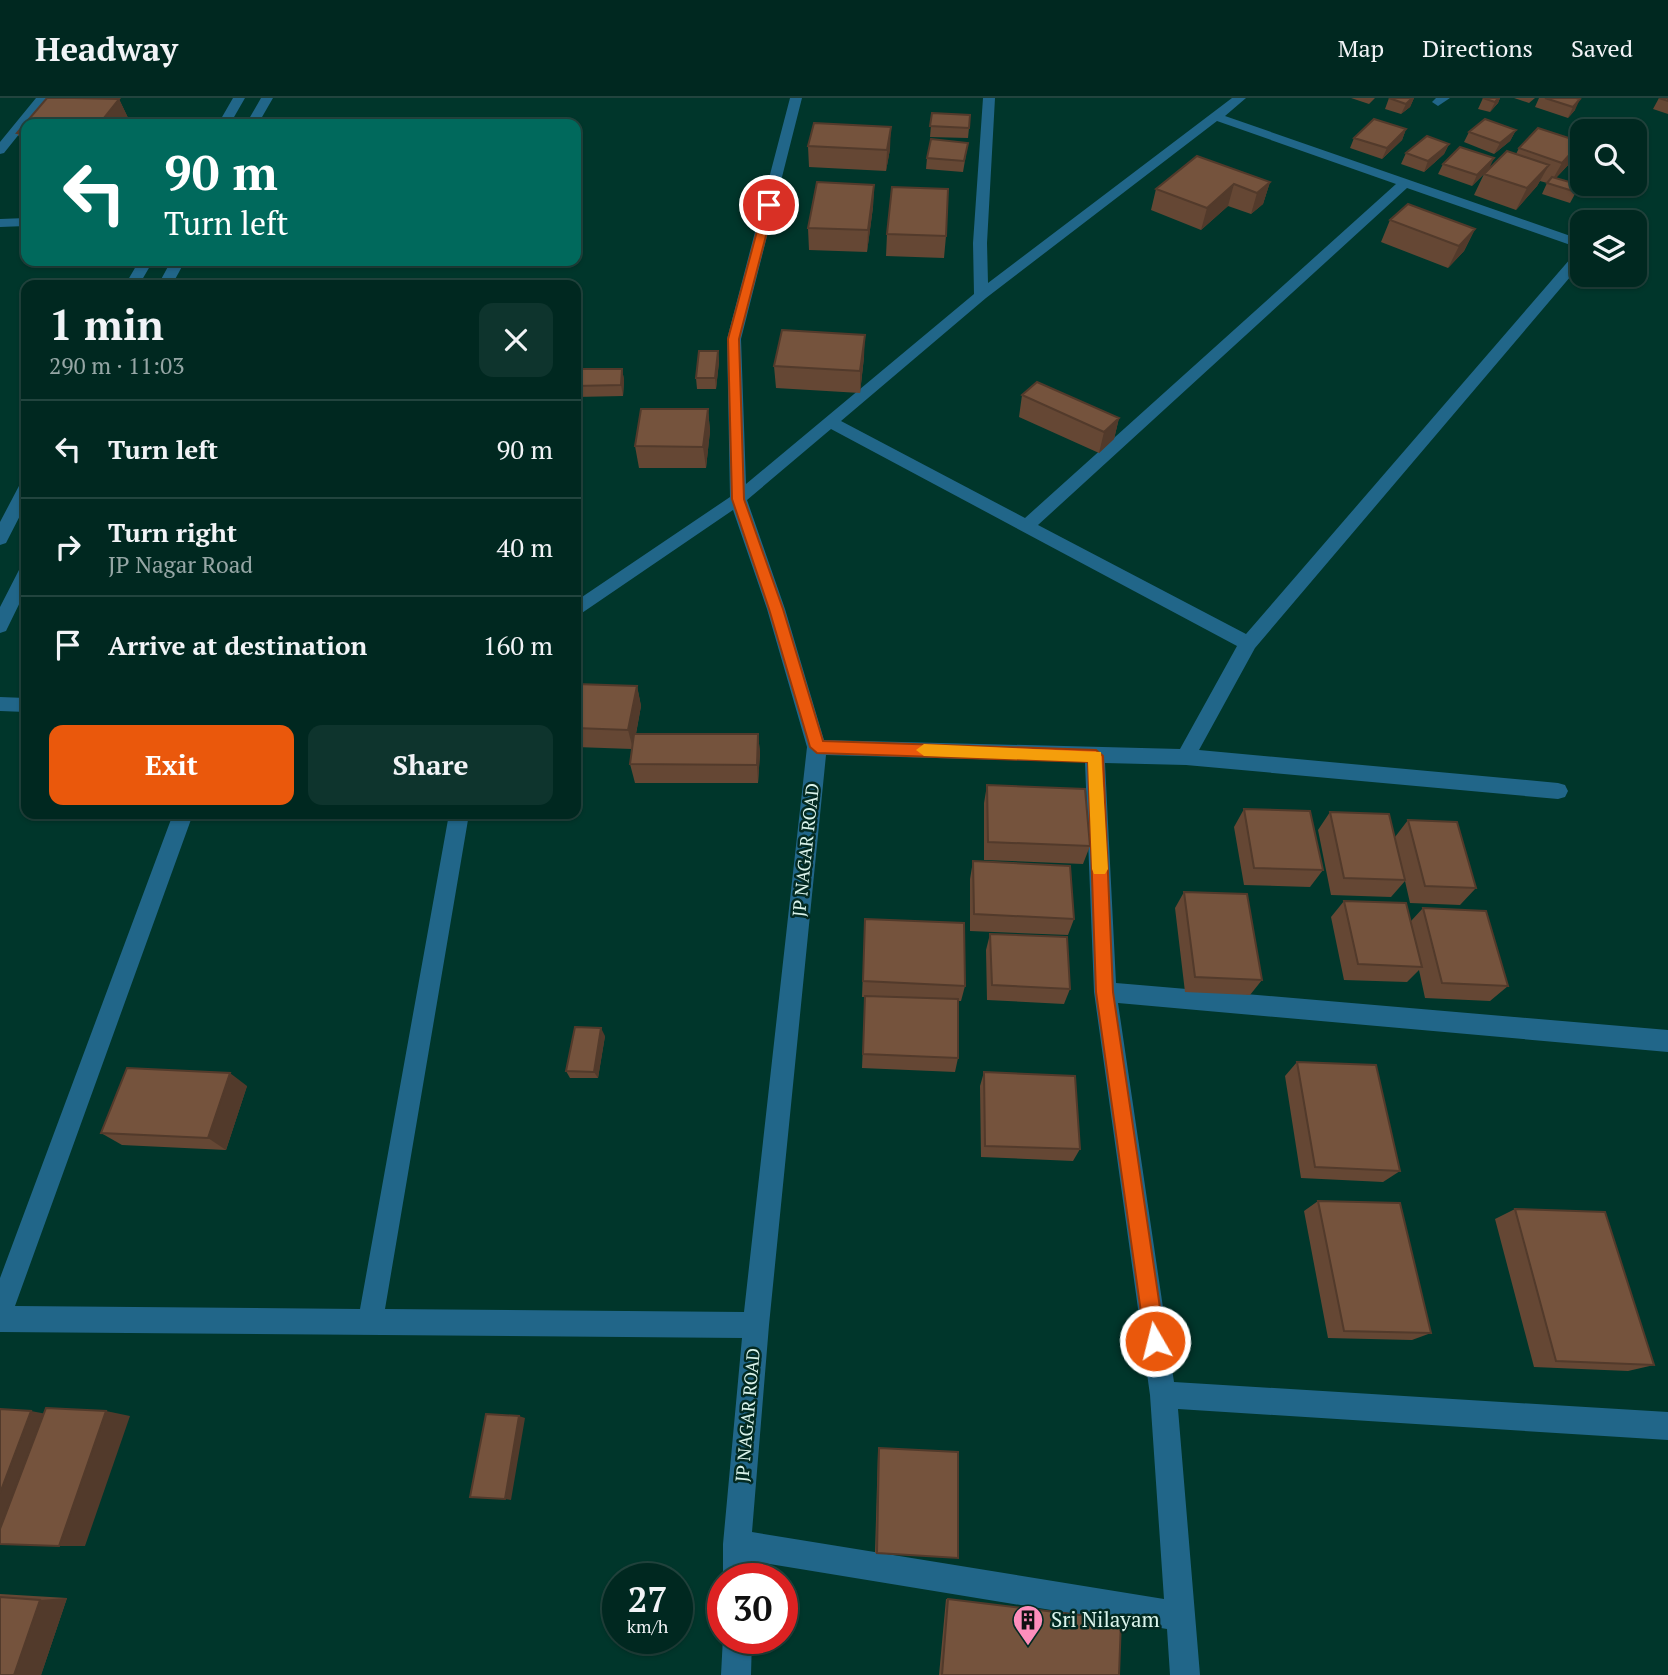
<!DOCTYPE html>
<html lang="en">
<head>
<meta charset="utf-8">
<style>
	body { margin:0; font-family:"PT Serif",serif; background:#0e342d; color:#f1f3f6; height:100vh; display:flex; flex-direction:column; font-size:26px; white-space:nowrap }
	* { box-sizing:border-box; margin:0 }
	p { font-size:23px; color:#95a6a5 }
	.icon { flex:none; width:38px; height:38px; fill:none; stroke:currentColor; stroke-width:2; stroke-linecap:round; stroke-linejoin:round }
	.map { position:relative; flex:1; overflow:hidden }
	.details { position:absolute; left:21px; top:182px; width:560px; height:539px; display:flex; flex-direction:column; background:#002820; border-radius:14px; box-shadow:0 2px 5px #0004,0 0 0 2px #22443e }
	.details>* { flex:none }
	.banner { position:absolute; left:21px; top:21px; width:560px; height:147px; border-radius:14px; box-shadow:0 2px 5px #0004,0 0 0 2px #22443e; background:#00695c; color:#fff; overflow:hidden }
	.fabs { position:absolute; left:1570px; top:21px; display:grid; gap:14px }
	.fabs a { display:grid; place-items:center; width:77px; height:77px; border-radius:14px; background:#002820; box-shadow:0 2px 5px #0004,0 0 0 2px #22443e; font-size:35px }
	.speed { position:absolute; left:602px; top:1465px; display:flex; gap:14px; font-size:35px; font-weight:700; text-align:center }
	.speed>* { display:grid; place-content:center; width:91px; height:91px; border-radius:50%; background:#002820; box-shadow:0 2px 5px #0004,0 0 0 2px #22443e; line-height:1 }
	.speed small { font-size:18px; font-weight:400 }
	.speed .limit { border:10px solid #d22; background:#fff; color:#111 }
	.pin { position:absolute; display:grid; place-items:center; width:60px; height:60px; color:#fff; margin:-30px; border:4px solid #fff; border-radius:50%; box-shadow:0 2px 7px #0007 }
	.me { position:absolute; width:77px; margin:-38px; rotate:352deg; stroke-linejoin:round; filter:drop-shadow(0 0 5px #0008) }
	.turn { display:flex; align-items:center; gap:24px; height:147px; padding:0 28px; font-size:32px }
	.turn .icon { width:91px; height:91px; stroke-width:2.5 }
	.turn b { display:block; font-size:49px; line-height:60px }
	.round { display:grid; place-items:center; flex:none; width:74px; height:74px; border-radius:14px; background:#0e342d }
	.headline { display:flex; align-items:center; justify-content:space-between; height:119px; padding:0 28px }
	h1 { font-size:42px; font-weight:600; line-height:52px }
	.button { display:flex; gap:14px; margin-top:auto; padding:14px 28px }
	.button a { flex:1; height:80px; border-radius:14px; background:#ea580c; color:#fff; font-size:28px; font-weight:600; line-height:80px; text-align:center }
	.button a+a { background:#0e342d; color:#f1f3f6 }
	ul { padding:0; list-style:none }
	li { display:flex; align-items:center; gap:21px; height:98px; padding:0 28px; border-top:2px solid #22443e }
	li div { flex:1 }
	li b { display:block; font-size:26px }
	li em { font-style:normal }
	header { display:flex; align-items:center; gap:42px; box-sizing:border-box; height:98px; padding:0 35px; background:#002820; border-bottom:2px solid #22443e }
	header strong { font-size:33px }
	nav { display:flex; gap:38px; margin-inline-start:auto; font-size:24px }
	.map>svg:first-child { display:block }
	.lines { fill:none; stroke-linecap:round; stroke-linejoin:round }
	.minor { fill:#216689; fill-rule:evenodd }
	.wall { fill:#654734 }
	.shaded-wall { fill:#523a2b }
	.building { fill:#75533d; stroke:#523a2b; stroke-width:2 }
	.route { fill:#ea580c; stroke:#983908; stroke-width:2 }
	.slow { fill:#f59e0b }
	.labels { text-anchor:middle; stroke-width:5; stroke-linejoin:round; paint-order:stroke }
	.street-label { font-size:18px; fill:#dbf4ec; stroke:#032a22 }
	.near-poi-label { font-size:21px; fill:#dbf4ec; stroke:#032a22; text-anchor:start }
</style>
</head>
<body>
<header>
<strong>Headway</strong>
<nav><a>Map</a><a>Directions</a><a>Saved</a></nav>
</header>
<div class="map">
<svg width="1668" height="1577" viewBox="0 0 1668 1577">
	<rect width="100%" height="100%" fill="#00362b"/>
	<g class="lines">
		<!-- minor -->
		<path class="minor" d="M 36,0 L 48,0 L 4,55 L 0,56 L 0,44 Z
			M 233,0 L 245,0 L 230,26 L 218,26 Z
			M 261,0 L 273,0 L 258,26 L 246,26 Z
			M 790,0 L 802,0 L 741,241 L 746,386 L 974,196 L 973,145 L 983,0 L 995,0 L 987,145 L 988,185 L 1232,0 L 1246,0 L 1225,18 L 1582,142 L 1582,151 L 1407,90 L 1038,427 L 1246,536 L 1577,153 L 1582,152 L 1582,165 L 1255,550 L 1199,652 L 1558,685 L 1565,687 L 1568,693 L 1565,699 L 1558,701 L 1186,667 L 1105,665 L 1116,885 L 1668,932 L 1668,954 L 1118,905 L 1174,1284 L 1668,1314 L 1668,1342 L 1178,1311 L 1200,1577 L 1170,1577 L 1167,1531 L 751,1463 L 751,1480 L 723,1480 L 723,1446 L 742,1240 L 0,1234 L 0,1180 L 173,716 L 193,716 L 15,1208 L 360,1211 L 449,716 L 469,716 L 385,1211 L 744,1214 L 807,649 L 767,511 L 733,412 L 576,519 L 576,503 L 730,399 L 727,241 ZM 1217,23 L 1396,86 L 1025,420 L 841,323 L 986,200 ZM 831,331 L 1237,548 L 1180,651 L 824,642 L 785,511 L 747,402 ZM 826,657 L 1085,664 L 1094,894 L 1150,1297 L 1164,1501 L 752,1434 L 769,1227 Z
			M 1436,0 L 1450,0 L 1438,8 L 1432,4 Z
			M 26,120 L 26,128 L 0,129 L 0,121 Z
			M 139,163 L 153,163 L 139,187 L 125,187 Z
			M 171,163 L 185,163 L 172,187 L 158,187 Z
			M 26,385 L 26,406 L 6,445 L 0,447 L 0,424 L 20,386 Z
			M 26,468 L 26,492 L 6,533 L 0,535 L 0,509 L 20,470 Z
			M 0,599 L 26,600 L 26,614 L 0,613 Z
			M 723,1539 L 752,1540 L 751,1577 L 721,1577 Z"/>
	</g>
	<!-- wall -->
	<path class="wall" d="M 47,0 L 119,1 L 129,22 L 126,26 L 26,26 L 26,51 L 17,35 Z
		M 1351,0 L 1375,0 L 1369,6 Z
		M 1389,0 L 1414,0 L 1410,9 L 1401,16 L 1385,11 Z
		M 1483,0 L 1500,0 L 1498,5 L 1490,14 L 1478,11 Z
		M 1514,0 L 1535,0 L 1529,5 Z
		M 1539,0 L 1576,0 L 1575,12 L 1568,20 L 1535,9 Z
		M 1659,0 L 1668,0 L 1668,16 L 1653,11 Z
		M 932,15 L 969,30 L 968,40 L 930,39 Z
		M 1406,31 L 1402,42 L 1382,61 L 1350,50 L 1354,40 Z
		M 1516,32 L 1510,43 L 1494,56 L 1464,44 L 1469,34 Z
		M 1581,44 L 1570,65 L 1556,80 L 1580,87 L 1570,105 L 1542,96 L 1547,85 L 1540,83 L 1537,88 L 1516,112 L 1474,97 L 1484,76 L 1516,56 L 1519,50 Z
		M 968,45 L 963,74 L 926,71 L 927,60 Z
		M 1449,46 L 1444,56 L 1424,74 L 1401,66 L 1406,55 Z
		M 808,48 L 890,51 L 886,73 L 809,69 Z
		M 1443,66 L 1489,71 L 1472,88 L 1438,76 Z
		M 1270,84 L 1263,106 L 1251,116 L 1228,108 L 1201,132 L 1151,112 L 1156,91 Z
		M 874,87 L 873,109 L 867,154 L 809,152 L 808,130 Z
		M 1390,122 L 1475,131 L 1464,153 L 1448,170 L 1381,144 Z
		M 887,136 L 946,138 L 944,160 L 886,158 Z
		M 718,253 L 719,264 L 716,291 L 697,291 L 696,280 Z
		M 864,259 L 860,295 L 776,290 L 774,268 Z
		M 576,271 L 622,271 L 624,282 L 623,298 L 576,299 Z
		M 1022,297 L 1119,320 L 1114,341 L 1099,355 L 1019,319 Z
		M 708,311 L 710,333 L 706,370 L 639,370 L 635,348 Z
		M 576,446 L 578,446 L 580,456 L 579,484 L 576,484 Z
		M 576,586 L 637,588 L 641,608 L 636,636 L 758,636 L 760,655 L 758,685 L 635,685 L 630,666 L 632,651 L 576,649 Z
		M 987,687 L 1090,748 L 1083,766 L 984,762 L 984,705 Z
		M 1244,711 L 1323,772 L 1310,789 L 1244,787 L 1234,729 Z
		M 1330,714 L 1395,739 L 1408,722 L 1476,790 L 1460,807 L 1410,805 L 1405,783 L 1391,799 L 1331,797 L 1318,732 Z
		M 973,763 L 1074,821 L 1068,837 L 970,833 L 970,781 Z
		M 1184,794 L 1262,882 L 1250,897 L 1185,894 L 1175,810 Z
		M 1344,803 L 1411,823 L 1423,810 L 1508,888 L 1490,903 L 1425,900 L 1419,872 L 1407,884 L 1344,882 L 1331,819 Z
		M 865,821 L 965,888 L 961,903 L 958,903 L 958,960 L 955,974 L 862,970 L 865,899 L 862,899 Z
		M 990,836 L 1070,891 L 1064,906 L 987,902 L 986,852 Z
		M 605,938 L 598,980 L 570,980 L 566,973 Z
		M 1297,964 L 1400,1073 L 1383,1084 L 1301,1080 L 1285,978 Z
		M 984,974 L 1080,1051 L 1073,1063 L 981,1059 L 980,988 Z
		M 247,988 L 226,1052 L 122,1047 L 101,1035 Z
		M 1318,1103 L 1431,1235 L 1412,1242 L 1328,1240 L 1304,1113 Z
		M 1515,1111 L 1654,1267 L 1628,1273 L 1534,1269 L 1495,1121 Z
		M 879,1350 L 958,1460 L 875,1455 L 878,1353 Z
		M 0,1496 L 67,1500 L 41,1577 L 0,1577 Z
		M 946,1501 L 1121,1522 L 1119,1577 L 939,1577 Z"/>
	<!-- shaded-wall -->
	<path class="shaded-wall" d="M 1412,0 L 1414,0 L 1410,9 L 1401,16 L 1406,6 Z
		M 1498,0 L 1500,0 L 1498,5 L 1490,14 L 1495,4 Z
		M 119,1 L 129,22 L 126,26 L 99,26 Z
		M 1580,1 L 1575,12 L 1568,20 L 1573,9 Z
		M 891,29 L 890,51 L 886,73 L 887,52 Z
		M 1406,31 L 1402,42 L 1382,61 L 1387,50 Z
		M 1516,32 L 1510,43 L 1494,56 L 1500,45 Z
		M 1581,44 L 1570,65 L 1550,86 L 1562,65 Z
		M 1449,46 L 1444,56 L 1424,74 L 1428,63 Z
		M 1494,60 L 1489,71 L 1472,88 L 1477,77 Z
		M 1549,67 L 1537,88 L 1516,112 L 1527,90 Z
		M 1270,84 L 1263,106 L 1251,116 L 1257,95 Z
		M 1234,86 L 1228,108 L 1201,132 L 1207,110 Z
		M 874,87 L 873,109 L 867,154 L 868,132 Z
		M 1475,131 L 1464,153 L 1448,170 L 1459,148 Z
		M 865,237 L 864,259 L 860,295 L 860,273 Z
		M 718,253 L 719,264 L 716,291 L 715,280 Z
		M 622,271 L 624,282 L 623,298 L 621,287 Z
		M 708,311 L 710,333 L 706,370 L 703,349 Z
		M 1119,320 L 1114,341 L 1099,355 L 1104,334 Z
		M 578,446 L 580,456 L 579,484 L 577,474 Z
		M 637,588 L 641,608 L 633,651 L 628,632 Z
		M 758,636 L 760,655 L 758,685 L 757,667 Z
		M 601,930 L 605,938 L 598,980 L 594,974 Z
		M 230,975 L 247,988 L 226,1052 L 208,1040 Z
		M 31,1313 L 57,1318 L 0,1435 L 0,1395 Z
		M 106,1313 L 130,1318 L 85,1448 L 59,1448 Z
		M 519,1318 L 525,1320 L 511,1402 L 505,1401 Z
		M 67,1500 L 41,1577 L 14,1577 L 40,1502 Z"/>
	<!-- building -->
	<path class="building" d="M 47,0 L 74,0 L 119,1 L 99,26 L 26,26 L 26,36 L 17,35 Z
		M 1389,0 L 1412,0 L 1406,6 Z
		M 1483,0 L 1498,0 L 1495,4 Z
		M 1545,0 L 1576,0 L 1580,1 L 1573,9 Z
		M 1659,0 L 1668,0 L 1668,3 Z
		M 932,15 L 970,17 L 969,30 L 930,28 Z
		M 1374,21 L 1406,31 L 1387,50 L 1354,40 Z
		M 1485,21 L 1516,32 L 1500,45 L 1469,34 Z
		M 814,25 L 891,29 L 887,52 L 808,48 Z
		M 1538,30 L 1581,44 L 1562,65 L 1519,50 Z
		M 1427,38 L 1449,46 L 1428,63 L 1406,55 Z
		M 931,41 L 968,45 L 964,63 L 927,60 Z
		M 1460,49 L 1494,60 L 1477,77 L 1443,66 Z
		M 1507,53 L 1549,67 L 1527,90 L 1484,76 Z
		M 1197,58 L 1270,84 L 1257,95 L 1234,86 L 1207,110 L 1156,91 Z
		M 1552,79 L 1580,87 L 1576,94 L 1547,85 Z
		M 817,84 L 874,87 L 868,132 L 808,130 Z
		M 892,89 L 948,91 L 946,138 L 887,136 Z
		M 1408,106 L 1475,131 L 1459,148 L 1390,122 Z
		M 782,232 L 865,237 L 860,273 L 774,268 Z
		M 699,253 L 718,253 L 715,280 L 696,280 Z
		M 576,271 L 622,271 L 621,287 L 576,288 Z
		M 1037,284 L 1119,320 L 1104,334 L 1022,297 Z
		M 641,311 L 708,311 L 703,349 L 635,348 Z
		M 576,446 L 578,446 L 576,474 Z
		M 576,586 L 637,588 L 628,632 L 576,630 Z
		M 634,636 L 758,636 L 757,667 L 630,666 Z
		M 987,687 L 1085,691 L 1090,748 L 988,744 Z
		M 1244,711 L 1310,713 L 1323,772 L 1254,770 Z
		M 1330,714 L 1389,716 L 1405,782 L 1344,780 Z
		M 1408,722 L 1457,724 L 1476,790 L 1425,788 Z
		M 973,763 L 1070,768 L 1074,821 L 974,816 Z
		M 1184,794 L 1247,796 L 1262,882 L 1195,879 Z
		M 1344,803 L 1406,805 L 1422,869 L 1358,866 Z
		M 1423,810 L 1486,813 L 1508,888 L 1442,885 Z
		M 865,821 L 964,825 L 965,888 L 863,883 Z
		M 990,836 L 1067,839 L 1070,891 L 992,887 Z
		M 865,898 L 958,901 L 958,960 L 863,956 Z
		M 575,929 L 601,930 L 594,974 L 566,973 Z
		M 1297,964 L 1376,967 L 1400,1073 L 1315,1069 Z
		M 127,970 L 230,975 L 208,1040 L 101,1035 Z
		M 984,974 L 1075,978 L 1080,1051 L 985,1048 Z
		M 1318,1103 L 1400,1105 L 1431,1235 L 1344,1233 Z
		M 1515,1111 L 1605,1114 L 1654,1267 L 1556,1263 Z
		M 46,1310 L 106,1313 L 59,1448 L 0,1446 L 0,1431 Z
		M 0,1311 L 31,1313 L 0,1395 Z
		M 486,1316 L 519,1318 L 505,1401 L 470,1399 Z
		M 879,1350 L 958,1354 L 958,1460 L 877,1455 Z
		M 0,1499 L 40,1502 L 14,1577 L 0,1577 Z
		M 948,1501 L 1121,1522 L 1119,1577 L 942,1577 Z"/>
	<!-- route -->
	<path class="route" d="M 769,104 L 774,107 L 739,241 L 744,401 L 783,511 L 823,643 L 1096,652 L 1103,658 L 1113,894 L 1165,1243 L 1162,1250 L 1155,1253 L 1148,1250 L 1145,1243 L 1096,894 L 1088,664 L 817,655 L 810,649 L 769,511 L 732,401 L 728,241 L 764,107 Z"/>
	<!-- slow -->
	<path class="slow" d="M 924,646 L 1101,654 L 1108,771 L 1105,776 L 1094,776 L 1092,771 L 1088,664 L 924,658 L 916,652 Z"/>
	<!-- icons -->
	<defs>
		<g id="building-pin" transform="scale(1.575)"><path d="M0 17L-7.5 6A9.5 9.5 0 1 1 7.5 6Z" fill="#fe8ebc" stroke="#032a22"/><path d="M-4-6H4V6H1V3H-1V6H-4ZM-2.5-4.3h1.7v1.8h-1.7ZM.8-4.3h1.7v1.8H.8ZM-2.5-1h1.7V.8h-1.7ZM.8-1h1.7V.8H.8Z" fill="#111"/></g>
	</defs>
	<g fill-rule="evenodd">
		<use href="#building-pin" x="1028" y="1522"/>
	</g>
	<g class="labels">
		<!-- street labels -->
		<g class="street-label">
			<text transform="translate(806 752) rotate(-84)" y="6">JP NAGAR ROAD</text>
			<text transform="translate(748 1317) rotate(-85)" y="6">JP NAGAR ROAD</text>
		</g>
		<!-- near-poi labels -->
		<g class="near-poi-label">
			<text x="1051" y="1529">Sri Nilayam</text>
		</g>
	</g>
</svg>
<div class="fabs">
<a><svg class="icon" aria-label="search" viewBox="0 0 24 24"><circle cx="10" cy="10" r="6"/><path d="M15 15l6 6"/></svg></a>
<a><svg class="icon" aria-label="layers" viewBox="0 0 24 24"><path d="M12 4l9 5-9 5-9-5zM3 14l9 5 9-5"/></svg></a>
</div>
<div class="speed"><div>27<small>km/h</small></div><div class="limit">30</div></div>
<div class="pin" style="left:769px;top:107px;background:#d93025"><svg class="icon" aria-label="arrive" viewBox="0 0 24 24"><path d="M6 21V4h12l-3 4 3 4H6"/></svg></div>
<svg class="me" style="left:1155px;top:1243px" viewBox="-20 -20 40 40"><circle r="17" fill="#ea580c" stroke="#fff" stroke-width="3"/><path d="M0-11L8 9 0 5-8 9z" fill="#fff"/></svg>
<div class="banner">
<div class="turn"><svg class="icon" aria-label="left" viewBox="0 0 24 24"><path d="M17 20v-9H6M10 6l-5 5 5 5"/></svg><div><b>90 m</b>Turn left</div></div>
</div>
<section class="details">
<div class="headline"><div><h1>1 min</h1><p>290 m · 11:03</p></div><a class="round"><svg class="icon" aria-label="close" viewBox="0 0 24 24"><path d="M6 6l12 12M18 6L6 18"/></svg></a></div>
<ul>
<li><svg class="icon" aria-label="left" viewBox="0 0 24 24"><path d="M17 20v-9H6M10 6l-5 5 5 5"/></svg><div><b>Turn left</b></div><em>90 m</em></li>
<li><svg class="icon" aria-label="right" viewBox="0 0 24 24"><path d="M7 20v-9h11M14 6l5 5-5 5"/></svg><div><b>Turn right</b><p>JP Nagar Road</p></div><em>40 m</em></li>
<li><svg class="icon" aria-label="arrive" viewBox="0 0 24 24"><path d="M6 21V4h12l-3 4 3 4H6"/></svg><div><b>Arrive at destination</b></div><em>160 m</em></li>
</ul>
<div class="button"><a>Exit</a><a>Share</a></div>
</section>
</div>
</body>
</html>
